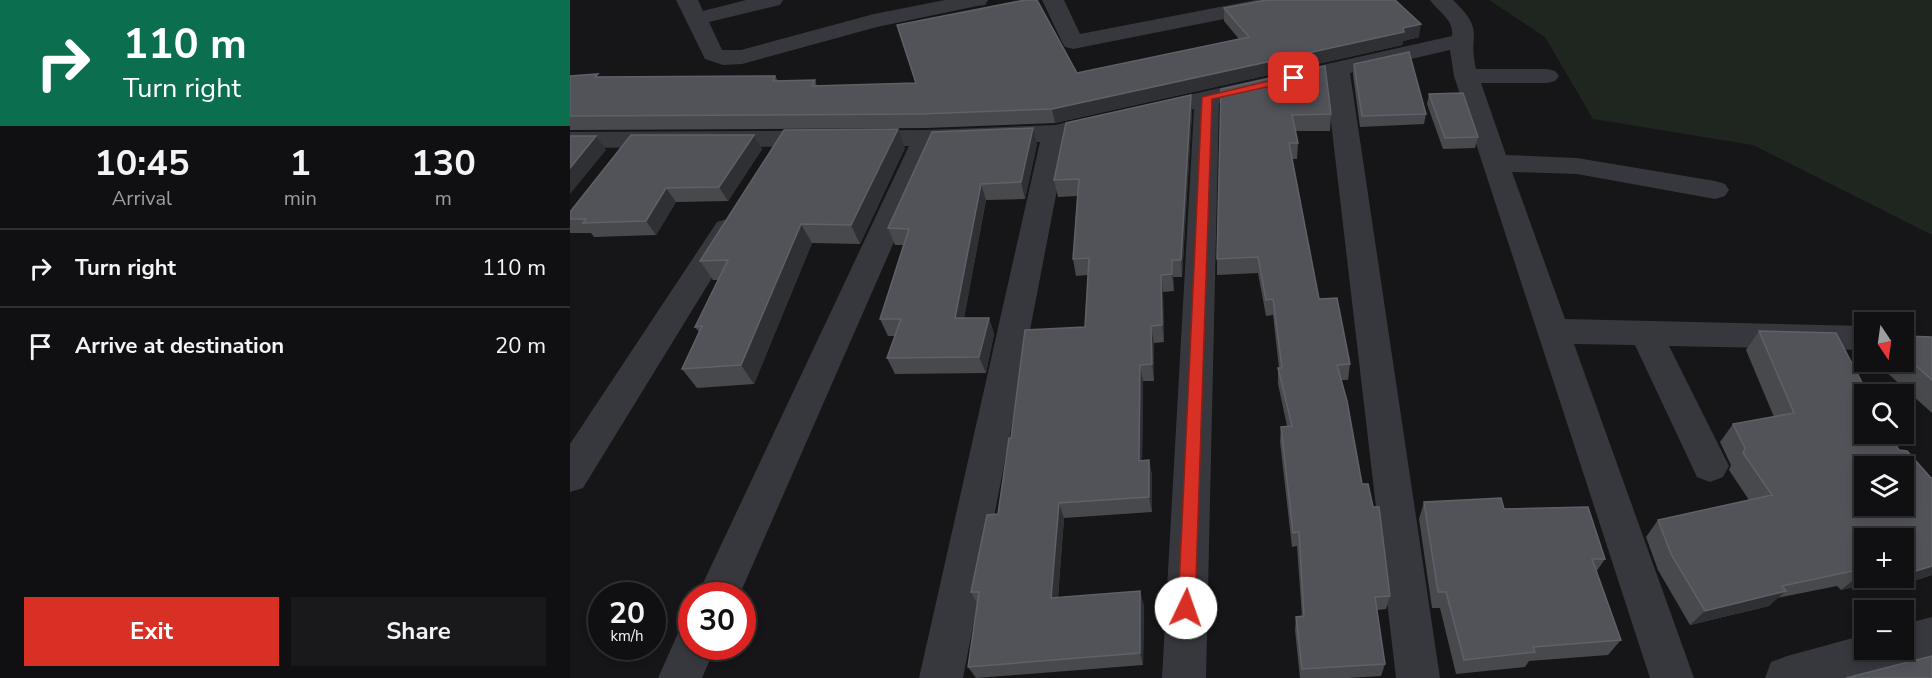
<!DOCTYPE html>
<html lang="en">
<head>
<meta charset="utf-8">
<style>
	body { margin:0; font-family:"Nunito Sans",sans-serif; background:#19191b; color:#f1f3f6; height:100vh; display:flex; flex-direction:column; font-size:22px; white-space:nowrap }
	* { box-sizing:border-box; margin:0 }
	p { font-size:20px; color:#9c9d9f }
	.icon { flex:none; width:33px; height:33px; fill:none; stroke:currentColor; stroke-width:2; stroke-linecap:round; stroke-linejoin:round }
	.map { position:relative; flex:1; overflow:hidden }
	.drawer { display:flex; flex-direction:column; background:#101012; width:570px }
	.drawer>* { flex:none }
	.top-card { background:#0b6e4f; color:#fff; overflow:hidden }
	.needle { width:39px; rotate:167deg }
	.buttons { position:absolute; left:1284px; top:312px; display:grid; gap:12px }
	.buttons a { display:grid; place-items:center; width:60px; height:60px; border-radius:0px; background:#101012; box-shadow:0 3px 9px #0003,0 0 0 2px #303032; font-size:30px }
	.speed { position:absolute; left:18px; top:582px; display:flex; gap:12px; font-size:30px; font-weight:700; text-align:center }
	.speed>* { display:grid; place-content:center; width:78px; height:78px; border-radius:50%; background:#101012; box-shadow:0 3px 9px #0003,0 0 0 2px #303032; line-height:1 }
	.speed small { font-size:15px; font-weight:400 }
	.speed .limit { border:9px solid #d22; background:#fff; color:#111 }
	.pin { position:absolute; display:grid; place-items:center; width:51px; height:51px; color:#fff; margin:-26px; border-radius:12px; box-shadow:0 3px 9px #0006 }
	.me { position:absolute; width:66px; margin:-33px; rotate:3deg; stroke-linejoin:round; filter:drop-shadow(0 0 4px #0008) }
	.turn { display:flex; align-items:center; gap:21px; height:126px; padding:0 24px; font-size:27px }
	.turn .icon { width:78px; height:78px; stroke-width:2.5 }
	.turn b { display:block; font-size:42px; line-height:51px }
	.eta { display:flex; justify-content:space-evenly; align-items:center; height:102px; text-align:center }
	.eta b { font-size:36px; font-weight:700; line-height:42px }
	.action { display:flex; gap:12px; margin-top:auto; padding:12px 24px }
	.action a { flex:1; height:69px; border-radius:0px; background:#d93025; color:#fff; font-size:24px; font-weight:700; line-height:69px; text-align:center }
	.action a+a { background:#19191b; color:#f1f3f6 }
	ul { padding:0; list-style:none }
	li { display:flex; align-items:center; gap:18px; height:78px; padding:0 24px; border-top:2px solid #303032 }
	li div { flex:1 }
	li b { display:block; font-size:22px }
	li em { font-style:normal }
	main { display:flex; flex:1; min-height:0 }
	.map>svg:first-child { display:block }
	.green { fill:#1e261f }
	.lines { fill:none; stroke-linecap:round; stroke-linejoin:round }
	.minor { fill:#37383d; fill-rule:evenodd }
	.wall { fill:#47494d; fill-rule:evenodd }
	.shaded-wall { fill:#2f3033 }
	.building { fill:#525359; stroke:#5f6168; stroke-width:1.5; fill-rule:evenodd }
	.route { fill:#d93025; stroke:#8d1f18; stroke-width:1.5 }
</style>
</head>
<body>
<main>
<section class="drawer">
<div class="top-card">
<div class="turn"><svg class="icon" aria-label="right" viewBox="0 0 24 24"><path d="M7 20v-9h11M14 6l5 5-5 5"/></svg><div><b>110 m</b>Turn right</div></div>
</div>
<div class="eta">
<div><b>10:45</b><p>Arrival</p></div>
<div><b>1</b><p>min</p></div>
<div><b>130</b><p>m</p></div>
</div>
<ul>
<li><svg class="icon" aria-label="right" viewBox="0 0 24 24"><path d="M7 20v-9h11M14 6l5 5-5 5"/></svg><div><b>Turn right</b></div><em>110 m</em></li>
<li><svg class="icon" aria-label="arrive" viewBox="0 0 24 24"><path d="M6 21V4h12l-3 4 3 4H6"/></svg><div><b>Arrive at destination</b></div><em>20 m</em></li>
</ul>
<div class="action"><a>Exit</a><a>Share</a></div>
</section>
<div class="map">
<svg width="1362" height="678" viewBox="0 0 1362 678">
	<rect width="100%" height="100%" fill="#161618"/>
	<!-- green -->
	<path class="green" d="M 919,0 L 1362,0 L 1362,235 L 1183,145 L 1023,119 L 975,37 Z"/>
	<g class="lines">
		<!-- minor -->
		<path class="minor" d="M 106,0 L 128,0 L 133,11 L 176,0 L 213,0 L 210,5 L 139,22 L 152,50 L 171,50 L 304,14 L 375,0 L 418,0 L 415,5 L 407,6 L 307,27 L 172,64 L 153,65 L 135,59 Z
			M 472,0 L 494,0 L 510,34 L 686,0 L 730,0 L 727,5 L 719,6 L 503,49 L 495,47 L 492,42 Z
			M 860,0 L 883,0 C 917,33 897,32 906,69 L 977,69 L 985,71 L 989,76 L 985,81 L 977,83 L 911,83 L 936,155 L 1007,158 L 1145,181 L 1155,184 L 1159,190 L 1155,196 L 1145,199 L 1007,174 L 942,172 L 995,319 L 1294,326 L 1294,350 L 1099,346 L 1159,466 L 1153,477 L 1140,482 L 1127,477 L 1065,345 L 1004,344 L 1124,678 L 1080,678 L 884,76 L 880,50 L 780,73 L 870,678 L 826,678 L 756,79 L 649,103 L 636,678 L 592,678 L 624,109 L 497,138 L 393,678 L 349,678 L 470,142 L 366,146 L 169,596 L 127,596 L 339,146 L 0,148 L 0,132 L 356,130 L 485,125 L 882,36 C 884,19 869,13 860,0 Z
			M 157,219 L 167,222 L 172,229 L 13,488 L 0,492 L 0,444 L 147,222 Z
			M 1362,617 L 1362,661 L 1299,678 L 1195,678 L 1201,662 L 1217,656 L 1294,635 L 1294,650 L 1334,650 L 1334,624 Z
			M 122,625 L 122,646 L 146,646 L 132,678 L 88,678 L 109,631 Z"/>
	</g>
	<!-- wall -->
	<path class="wall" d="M 654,8 L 849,37 L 833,41 L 832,45 L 485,123 L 356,128 L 0,130 L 0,76 L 30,77 L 205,76 L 208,81 L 245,80 L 247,86 L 346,83 L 507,73 L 669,39 L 654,21 Z
		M 784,64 L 856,114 L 854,124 L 790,127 L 783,75 Z
		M 651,89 L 761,114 L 760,131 L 725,131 L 728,143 L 727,159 L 722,159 L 749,299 L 780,364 L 778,380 L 771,380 L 792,484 L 820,596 L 816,609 L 807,610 L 815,664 L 811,676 L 778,678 L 730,678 L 725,630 L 726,617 L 732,617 L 727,546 L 722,547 L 710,442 L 711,427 L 717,426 L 708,384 L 708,368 L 709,368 L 703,315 L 696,316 L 688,273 L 647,275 L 647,259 Z
		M 859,94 L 908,137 L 905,148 L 873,149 L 857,104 Z
		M 621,95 L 622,112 L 612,277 L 603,277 L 604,291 L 593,292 L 594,342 L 584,343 L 584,381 L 573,381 L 572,461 L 579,460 L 582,476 L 582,512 L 494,518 L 488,597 L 574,605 L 573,665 L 406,678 L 398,667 L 407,603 L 401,592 L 428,514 L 441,438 L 515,327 L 518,275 L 506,276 L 503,259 L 507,196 L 488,197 L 484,180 Z
		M 184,135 L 192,149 L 158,201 L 106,202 L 86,235 L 24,237 L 21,233 L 0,233 L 0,212 Z
		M 467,144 L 455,199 L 416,200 L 394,318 L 419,318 L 424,334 L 416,373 L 325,374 L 317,358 L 325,336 L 318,336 L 310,319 L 333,245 L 325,245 L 318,228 Z
		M 335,148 L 290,244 L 242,243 L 184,384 L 127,388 L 112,369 L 129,332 L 125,327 L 148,280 L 143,280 L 130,261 Z
		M 1189,331 L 1362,575 L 1325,587 L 1318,579 L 1271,590 L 1267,586 L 1207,598 L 1199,606 L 1120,625 L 1088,570 L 1076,537 L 1088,520 L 1179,500 L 1159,470 L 1161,465 L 1150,442 L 1163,424 L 1204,417 L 1176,350 ZM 1334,538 L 1334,578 L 1294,578 Z
		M 1334,336 L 1362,337 L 1362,413 L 1305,362 L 1334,362 Z
		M 854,502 L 1035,559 L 1026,572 L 1051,640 L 1038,655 L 959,661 L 955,667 L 886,674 L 870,608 L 862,608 L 849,519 Z"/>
	<!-- shaded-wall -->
	<path class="shaded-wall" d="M 851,24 L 849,37 L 833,41 L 832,45 L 485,123 L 482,109 Z
		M 621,95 L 622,112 L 612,277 L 611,260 Z
		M 463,128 L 467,144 L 455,199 L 451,182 Z
		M 328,129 L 335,148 L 290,244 L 281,225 Z
		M 184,135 L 192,149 L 158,201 L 149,187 Z
		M 26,136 L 36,150 L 0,194 L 0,168 Z
		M 411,184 L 416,200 L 391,335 L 385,318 Z
		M 96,188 L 106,202 L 86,235 L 76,221 Z
		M 231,224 L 242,243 L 184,384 L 171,365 Z
		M 602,260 L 603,277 L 604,291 L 602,274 Z
		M 591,275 L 593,292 L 594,342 L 592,325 Z
		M 419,318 L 424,334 L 416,373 L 409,357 Z
		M 581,326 L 584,343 L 584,381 L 582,364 Z
		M 570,365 L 573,381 L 572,477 L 569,461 Z
		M 579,460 L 582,476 L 582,512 L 579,497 Z
		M 489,503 L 494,518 L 487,611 L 481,598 Z
		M 1362,566 L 1362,575 L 1325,587 L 1346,571 Z
		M 1294,574 L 1294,578 L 1320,578 L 1271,590 L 1290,575 Z
		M 570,591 L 574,605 L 573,665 L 570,653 Z
		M 1216,591 L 1199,606 L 1120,625 L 1135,611 Z"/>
	<!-- building -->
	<path class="building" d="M 455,0 L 467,0 L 507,73 L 679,37 L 654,8 L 697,0 L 825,0 L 851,24 L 833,28 L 834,32 L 482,109 L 351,114 L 0,116 L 0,76 L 28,74 L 25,77 L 205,76 L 203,81 L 245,80 L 242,86 L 346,83 L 327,25 Z
		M 839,52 L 856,114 L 792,116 L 784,64 Z
		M 755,66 L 761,114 L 722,115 L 728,143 L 719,143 L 749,299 L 767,298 L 780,364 L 767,365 L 777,401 L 792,484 L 798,484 L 803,507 L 809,507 L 820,596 L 805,597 L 815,664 L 732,669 L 726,617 L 734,616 L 729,532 L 723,533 L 711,427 L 722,426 L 708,368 L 712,368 L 703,299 L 696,300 L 688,257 L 647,259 L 651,89 Z
		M 893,93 L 908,137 L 875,138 L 859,94 Z
		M 621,95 L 611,260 L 602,260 L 602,274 L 591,275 L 592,325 L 581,326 L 582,364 L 570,365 L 569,461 L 579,460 L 579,497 L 489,503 L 481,598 L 570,591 L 570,653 L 398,667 L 409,592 L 401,592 L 417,515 L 428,514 L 439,438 L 441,438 L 455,330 L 515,327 L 519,258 L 503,259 L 509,179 L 484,180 L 496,123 Z
		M 463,128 L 451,182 L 411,184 L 385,318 L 419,318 L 409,357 L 317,358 L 331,319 L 310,319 L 339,229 L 318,228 L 362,132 Z
		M 328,129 L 281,225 L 231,224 L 171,365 L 112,369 L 132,326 L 125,327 L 158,260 L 130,261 L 214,130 Z
		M 61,135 L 184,135 L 149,187 L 96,188 L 76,221 L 13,223 L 16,219 L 0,219 L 0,212 Z
		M 0,136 L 26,136 L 0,168 Z
		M 1189,331 L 1266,333 L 1297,392 L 1302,394 L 1294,394 L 1294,434 L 1320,434 L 1329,450 L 1337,451 L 1361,478 L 1362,478 L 1362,566 L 1346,571 L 1339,563 L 1334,564 L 1334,538 L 1294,538 L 1294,574 L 1290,575 L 1287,570 L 1212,586 L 1216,591 L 1135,611 L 1101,554 L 1088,520 L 1202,495 L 1173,453 L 1175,448 L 1163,424 L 1224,413 ZM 1294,466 L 1334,466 L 1334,506 L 1294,506 Z
		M 1334,336 L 1362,337 L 1362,380 L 1334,355 Z
		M 931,498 L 934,509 L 1018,507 L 1035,559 L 1022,559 L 1051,640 L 963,647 L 965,652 L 894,660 L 876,592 L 868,592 L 854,502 Z
		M 1362,656 L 1362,678 L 1276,678 Z"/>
	<!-- route -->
	<path class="route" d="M 724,75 L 728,75 L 728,80 L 642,99 L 625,608 L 623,614 L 616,617 L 610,614 L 608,608 L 632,97 Z"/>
</svg>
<div class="buttons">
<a><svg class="needle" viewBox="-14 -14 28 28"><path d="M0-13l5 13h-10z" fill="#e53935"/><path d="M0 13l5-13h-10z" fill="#9c9d9f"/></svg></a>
<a><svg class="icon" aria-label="search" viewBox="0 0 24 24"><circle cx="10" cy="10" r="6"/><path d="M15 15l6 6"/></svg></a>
<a><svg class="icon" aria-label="layers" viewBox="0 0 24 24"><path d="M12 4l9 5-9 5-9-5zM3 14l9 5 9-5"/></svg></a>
<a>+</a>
<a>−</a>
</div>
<div class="speed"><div>20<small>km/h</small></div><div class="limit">30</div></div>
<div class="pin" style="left:724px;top:78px;background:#d93025"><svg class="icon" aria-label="arrive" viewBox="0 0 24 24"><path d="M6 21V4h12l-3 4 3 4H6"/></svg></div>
<svg class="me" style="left:616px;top:608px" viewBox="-20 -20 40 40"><circle r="19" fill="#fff"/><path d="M0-13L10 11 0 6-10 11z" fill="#d93025"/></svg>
</div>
</main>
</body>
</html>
